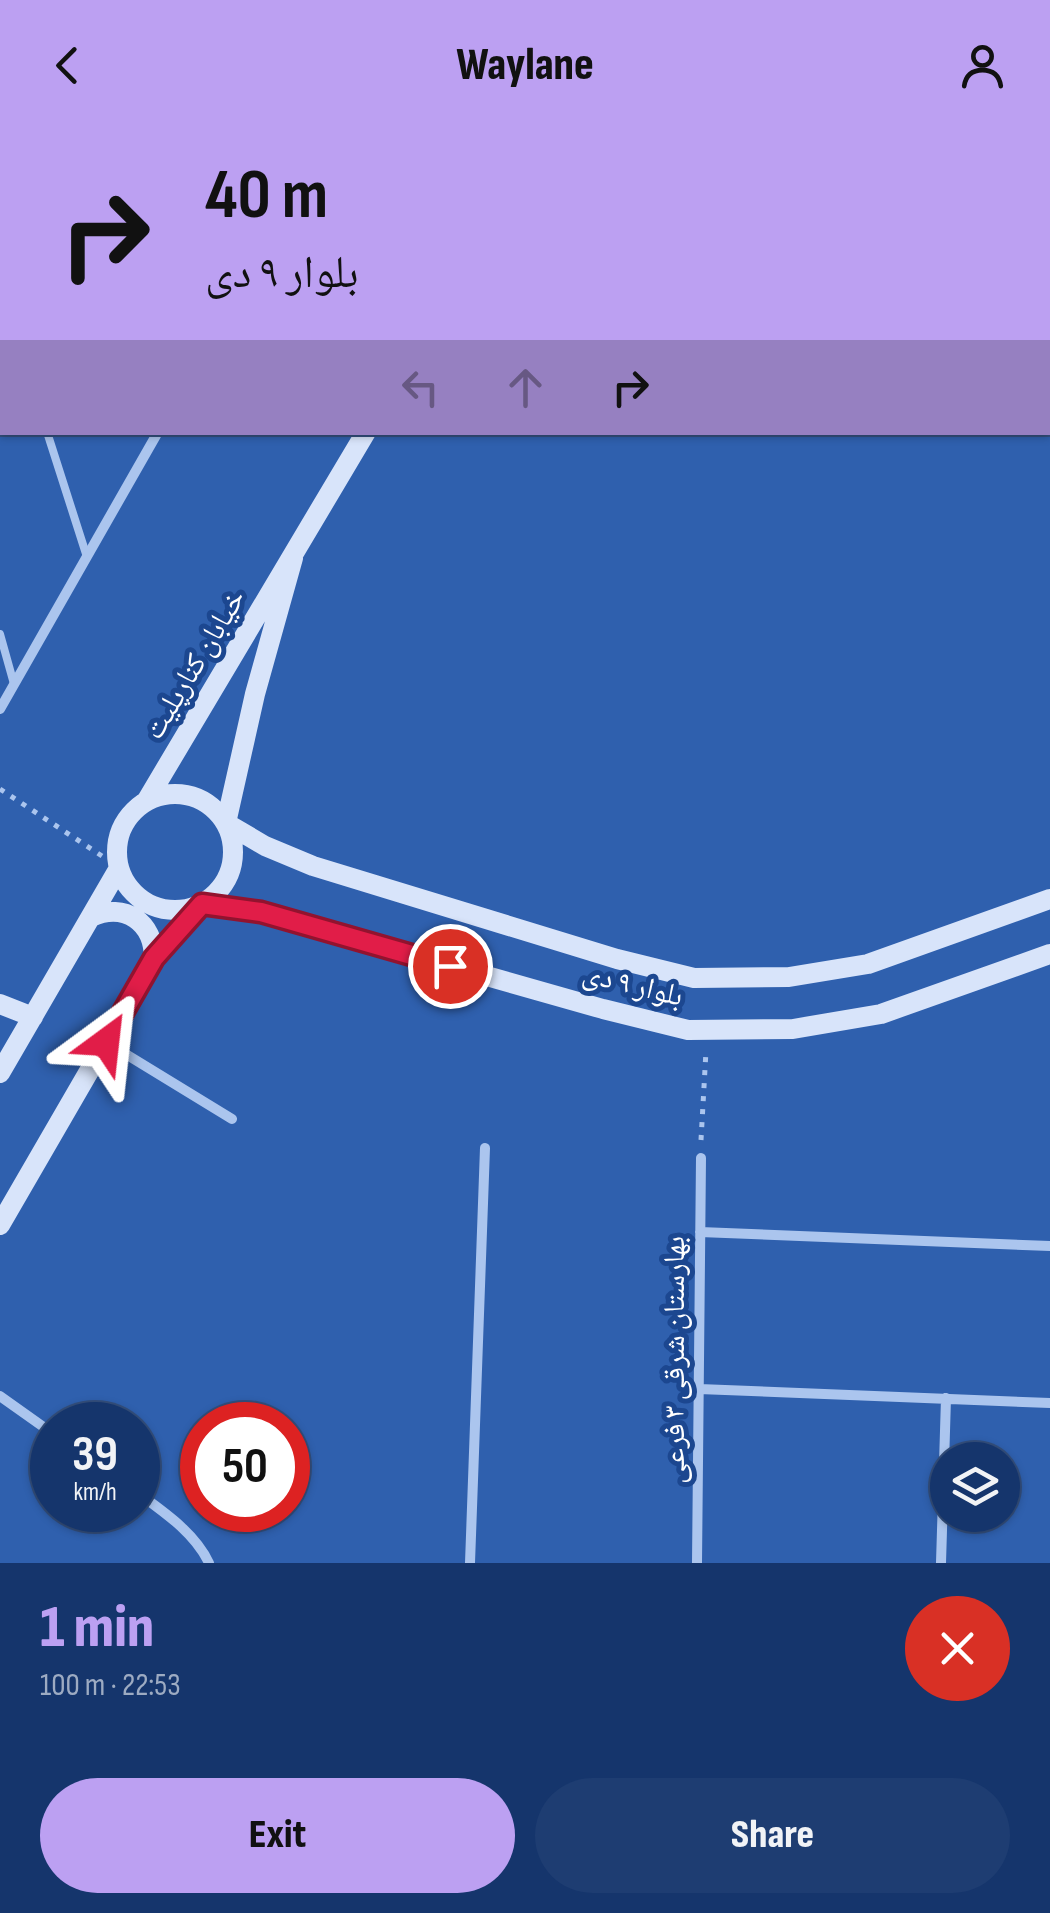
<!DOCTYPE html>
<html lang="en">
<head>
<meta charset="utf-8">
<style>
	body { margin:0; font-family:"Sofia Sans Condensed","Noto Naskh Arabic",sans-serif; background:#1e3d72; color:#f1f3f6; height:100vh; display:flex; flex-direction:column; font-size:38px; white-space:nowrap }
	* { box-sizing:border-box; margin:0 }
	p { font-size:32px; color:#9dabc2 }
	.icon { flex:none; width:55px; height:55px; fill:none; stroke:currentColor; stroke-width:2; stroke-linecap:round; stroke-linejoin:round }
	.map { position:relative; height:1433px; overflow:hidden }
	.drawer { display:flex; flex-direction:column; background:#15356c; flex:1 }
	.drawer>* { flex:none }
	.top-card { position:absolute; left:0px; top:0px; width:1050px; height:305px; box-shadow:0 2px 8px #0004,0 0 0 2px #34507f; background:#bca0f2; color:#111; overflow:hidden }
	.controls { position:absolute; left:930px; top:1312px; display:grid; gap:20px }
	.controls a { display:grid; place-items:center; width:90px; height:90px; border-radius:50%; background:#15356c; box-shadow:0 2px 8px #0004,0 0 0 2px #34507f; font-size:50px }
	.speed { position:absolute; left:30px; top:1272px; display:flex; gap:20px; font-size:50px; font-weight:700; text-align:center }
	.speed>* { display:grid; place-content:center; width:130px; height:130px; border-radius:50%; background:#15356c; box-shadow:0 2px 8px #0004,0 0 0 2px #34507f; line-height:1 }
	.speed small { font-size:25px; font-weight:400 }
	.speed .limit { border:15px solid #d22; background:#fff; color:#111 }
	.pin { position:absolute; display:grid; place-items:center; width:85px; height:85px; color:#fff; margin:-42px; border:5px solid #fff; border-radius:50%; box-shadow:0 2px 10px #0007 }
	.me { position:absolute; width:110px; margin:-55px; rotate:30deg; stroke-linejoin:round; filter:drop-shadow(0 0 8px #0008) }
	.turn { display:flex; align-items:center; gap:35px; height:210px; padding:0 40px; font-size:45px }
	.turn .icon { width:130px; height:130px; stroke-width:2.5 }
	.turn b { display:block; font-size:70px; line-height:85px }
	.lanes { display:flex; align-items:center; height:95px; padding:0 40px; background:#0003; justify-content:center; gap:50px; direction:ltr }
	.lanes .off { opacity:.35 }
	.round { display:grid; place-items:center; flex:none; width:105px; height:105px; border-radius:52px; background:#1e3d72 }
	.overview { display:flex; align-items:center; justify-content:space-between; height:170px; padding:0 40px }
	h1 { font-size:60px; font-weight:800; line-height:75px; color:#bca0f2 }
	.cta { display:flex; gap:20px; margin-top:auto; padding:20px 40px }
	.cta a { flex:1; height:115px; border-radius:60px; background:#bca0f2; color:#111; font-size:40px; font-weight:800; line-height:115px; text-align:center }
	.cta a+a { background:#1e3d72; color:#f1f3f6 }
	header { display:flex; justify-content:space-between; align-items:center; height:130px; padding:0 40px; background:#bca0f2; color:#111; font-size:45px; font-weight:800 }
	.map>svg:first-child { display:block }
	.green { fill:#2f60ae; fill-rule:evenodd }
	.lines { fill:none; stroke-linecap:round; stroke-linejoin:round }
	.path { stroke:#abc5ee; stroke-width:5; stroke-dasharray:5 8; stroke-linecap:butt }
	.lane { stroke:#abc5ee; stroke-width:8 }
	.street { stroke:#abc5ee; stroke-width:10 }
	.secondary { stroke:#d8e4fa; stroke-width:20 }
	.route-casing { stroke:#92132f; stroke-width:25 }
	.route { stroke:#e11d48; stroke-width:18 }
	.labels { text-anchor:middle; stroke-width:10; stroke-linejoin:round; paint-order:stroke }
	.street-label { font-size:30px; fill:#fff; stroke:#1c4790 }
</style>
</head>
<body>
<header><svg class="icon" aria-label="back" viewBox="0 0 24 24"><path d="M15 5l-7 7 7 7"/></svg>Waylane<svg class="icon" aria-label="person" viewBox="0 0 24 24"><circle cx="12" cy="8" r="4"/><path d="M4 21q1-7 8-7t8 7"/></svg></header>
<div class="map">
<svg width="1050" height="1433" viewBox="0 0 1050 1433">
	<rect width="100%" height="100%" fill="#1c4790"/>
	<!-- green -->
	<path class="green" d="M 0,0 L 1050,0 L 1050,1433 L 0,1433 ZM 2,2 L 1048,2 L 1048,302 L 2,302 ZM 52,1295 L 138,1295 L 138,1380 L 52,1380 ZM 202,1295 L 288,1295 L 288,1380 L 202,1380 ZM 948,1330 L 1002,1330 L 1002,1385 L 948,1385 Z"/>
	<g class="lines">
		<!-- path -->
		<path class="path" d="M 0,659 L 102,726
			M 701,1010 L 706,921"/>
		<!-- lane -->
		<path class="lane" d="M 65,0 L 66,2
			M 161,0 L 162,2
			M 271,0 L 272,2
			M 0,157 L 2,164
			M 0,283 L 2,282
			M 47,302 L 87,427
			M 0,504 L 14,554"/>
		<!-- street -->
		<path class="street" d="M 330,2 L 331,0
			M 0,579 L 158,302
			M 106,912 L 232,989
			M 700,1102 L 1050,1116
			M 699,1259 L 1050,1273
			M 0,1266 L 52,1303
			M 138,1363 C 164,1382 195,1403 209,1433
			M 470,1433 L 485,1018
			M 697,1433 L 701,1028
			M 941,1433 L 946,1268"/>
		<!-- secondary -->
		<path class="secondary" d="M 531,2 L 532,0
			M 293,428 L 255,564 L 226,693 L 265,716 L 313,736 L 617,829 L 694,848 L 789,847 L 868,834 L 1050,769
			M117 722a58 58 0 1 1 116 0a58 58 0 1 1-116 0Z
			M 147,670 L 366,302
			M 91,787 C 125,772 154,792 154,829
			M 0,874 L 33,887
			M 0,943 L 119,738
			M 0,1095 L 154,829 L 203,774 L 261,782 L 603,879 L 688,900 L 793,899 L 881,884 L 1050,824"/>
	</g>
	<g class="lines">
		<!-- route casing -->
		<g class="route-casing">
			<path id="route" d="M 106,912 L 154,828 L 202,774 L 261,782 L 450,836"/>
		</g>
		<!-- route -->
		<use href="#route" class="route"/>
	</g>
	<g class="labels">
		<!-- street labels -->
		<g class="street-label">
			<text transform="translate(194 534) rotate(-59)" y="10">خیابان کنارپلیت</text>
			<text transform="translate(633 854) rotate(14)" y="10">بلوار ۹ دی</text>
			<text transform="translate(674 1230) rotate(-90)" y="10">بهارستان شرقی ۳ فرعی</text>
		</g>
	</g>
</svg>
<div class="controls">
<a><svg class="icon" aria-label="layers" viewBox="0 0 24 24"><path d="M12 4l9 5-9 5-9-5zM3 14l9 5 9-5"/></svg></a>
</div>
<div class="speed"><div>39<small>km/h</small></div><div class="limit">50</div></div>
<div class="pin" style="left:450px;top:836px;background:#d93025"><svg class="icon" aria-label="arrive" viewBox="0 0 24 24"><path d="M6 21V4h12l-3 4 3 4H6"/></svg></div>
<svg class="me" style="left:106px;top:912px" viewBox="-20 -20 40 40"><path d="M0-17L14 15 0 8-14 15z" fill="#e11d48" stroke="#fff" stroke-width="4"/></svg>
<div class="top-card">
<div class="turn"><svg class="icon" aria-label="right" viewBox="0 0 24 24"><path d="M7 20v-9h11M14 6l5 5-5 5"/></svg><div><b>40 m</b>بلوار ۹ دی</div></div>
<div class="lanes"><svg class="icon off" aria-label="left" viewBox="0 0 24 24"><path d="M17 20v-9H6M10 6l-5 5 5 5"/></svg><svg class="icon off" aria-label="ahead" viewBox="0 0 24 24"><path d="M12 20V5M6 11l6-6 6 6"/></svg><svg class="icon" aria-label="right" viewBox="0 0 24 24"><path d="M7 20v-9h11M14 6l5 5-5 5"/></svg></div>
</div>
</div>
<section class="drawer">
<div class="overview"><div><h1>1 min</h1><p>100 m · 22:53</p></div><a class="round" style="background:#d93025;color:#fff"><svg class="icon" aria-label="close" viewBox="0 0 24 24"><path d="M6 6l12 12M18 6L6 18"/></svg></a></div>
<div class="cta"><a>Exit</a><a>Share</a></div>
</section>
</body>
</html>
